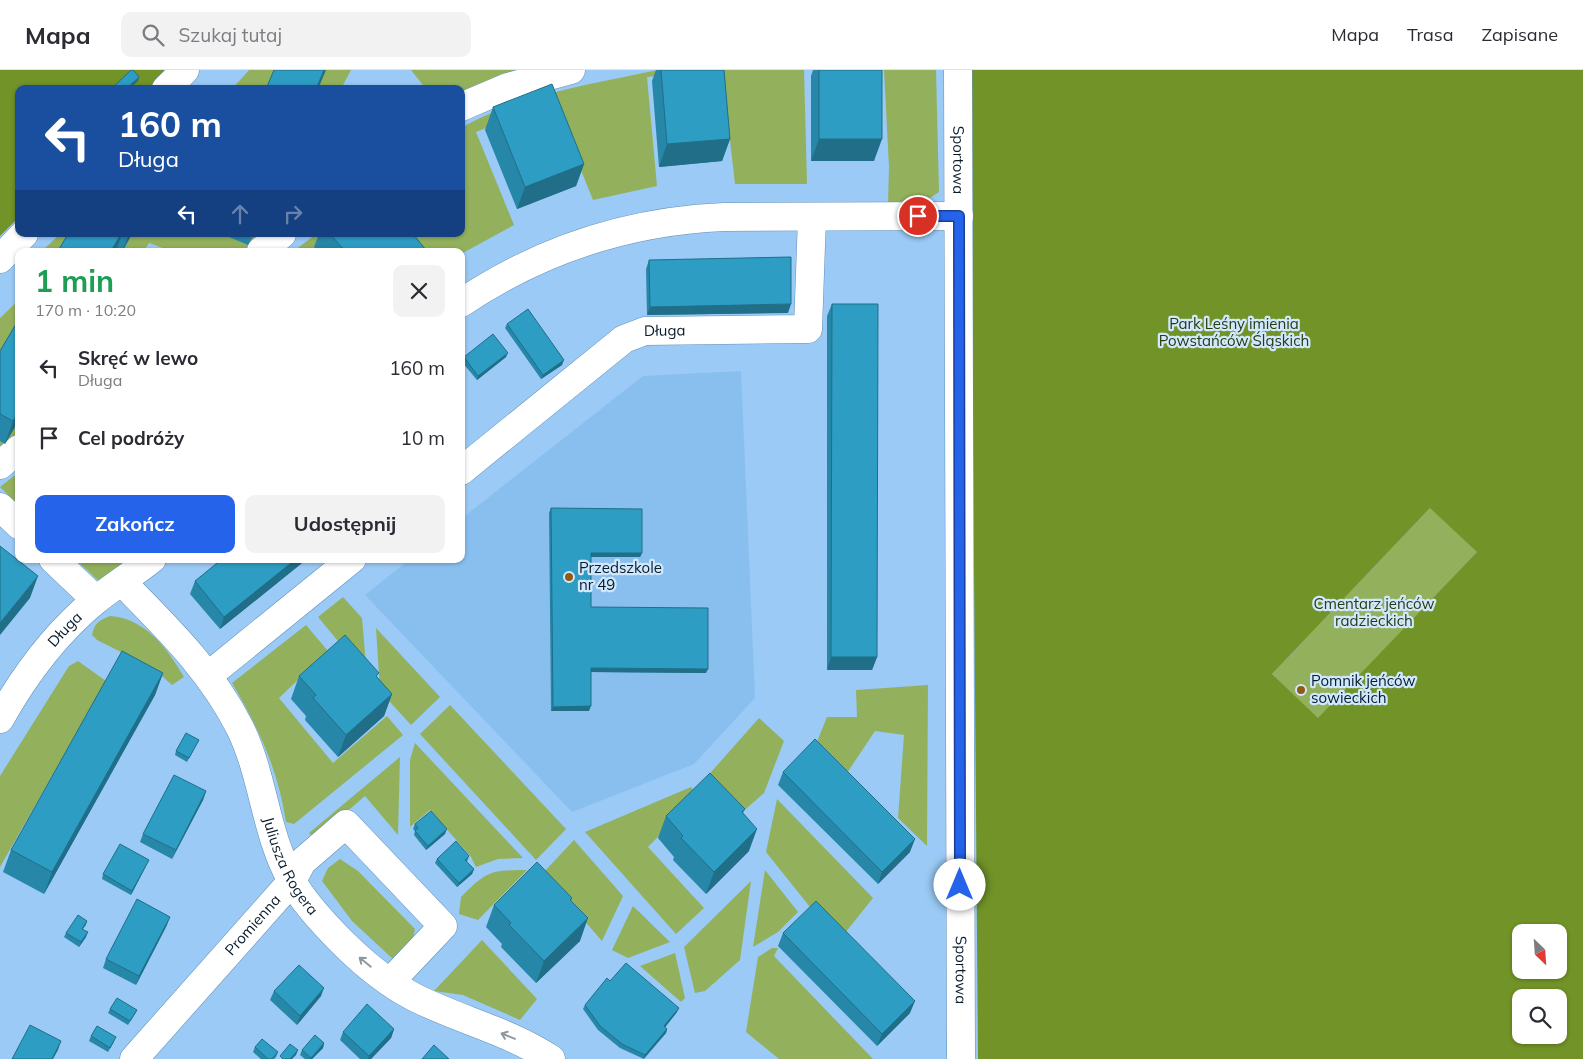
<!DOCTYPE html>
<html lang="pl">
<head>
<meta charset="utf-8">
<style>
	body { margin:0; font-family:Mulish,sans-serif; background:#f2f2f3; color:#2b2b33; height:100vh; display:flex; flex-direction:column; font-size:19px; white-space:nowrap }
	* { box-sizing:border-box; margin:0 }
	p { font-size:16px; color:#7c7c81 }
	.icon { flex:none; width:28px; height:28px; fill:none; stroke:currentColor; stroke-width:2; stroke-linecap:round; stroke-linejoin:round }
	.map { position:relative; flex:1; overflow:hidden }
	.details { position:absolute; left:15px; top:178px; width:450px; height:315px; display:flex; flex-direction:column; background:#fff; border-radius:10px; box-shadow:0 1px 4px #0004 }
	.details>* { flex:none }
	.top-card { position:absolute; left:15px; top:15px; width:450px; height:152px; border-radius:10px; box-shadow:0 1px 4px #0004; background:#1a4fa0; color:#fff; overflow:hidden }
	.needle { width:32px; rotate:155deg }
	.tools { position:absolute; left:1512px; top:854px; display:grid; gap:10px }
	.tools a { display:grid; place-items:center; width:55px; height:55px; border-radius:10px; background:#fff; box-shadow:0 1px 4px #0004; font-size:25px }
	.pin { position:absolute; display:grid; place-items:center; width:42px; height:42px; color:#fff; margin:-21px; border:2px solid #fff; border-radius:50%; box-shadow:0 1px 5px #0007 }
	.me { position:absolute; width:55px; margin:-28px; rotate:0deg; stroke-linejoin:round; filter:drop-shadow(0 0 4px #0008) }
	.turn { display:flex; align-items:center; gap:18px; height:105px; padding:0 20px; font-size:22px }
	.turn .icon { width:65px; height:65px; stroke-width:2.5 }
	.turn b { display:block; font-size:35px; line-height:42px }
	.lanes { display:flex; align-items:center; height:48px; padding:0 20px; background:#0003; justify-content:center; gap:25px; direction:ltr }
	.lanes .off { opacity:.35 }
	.round { display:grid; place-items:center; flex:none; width:52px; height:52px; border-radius:10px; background:#f2f2f3 }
	.headline { display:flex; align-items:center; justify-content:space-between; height:85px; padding:0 20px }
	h1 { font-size:30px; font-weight:700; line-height:38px; color:#1e9e55 }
	.primary-button { display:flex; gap:10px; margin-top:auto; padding:10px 20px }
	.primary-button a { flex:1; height:58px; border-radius:10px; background:#2563eb; color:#fff; font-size:20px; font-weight:700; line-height:58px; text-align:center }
	.primary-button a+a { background:#f2f2f3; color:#2b2b33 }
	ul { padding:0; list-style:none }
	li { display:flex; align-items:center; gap:15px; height:70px; padding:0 20px }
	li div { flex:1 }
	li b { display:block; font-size:19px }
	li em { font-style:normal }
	header { display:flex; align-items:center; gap:30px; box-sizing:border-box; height:70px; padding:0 25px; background:#fff; border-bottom:1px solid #e1e1e2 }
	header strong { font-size:24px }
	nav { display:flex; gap:28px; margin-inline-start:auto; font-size:18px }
	.search { width:350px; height:45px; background:#f2f2f3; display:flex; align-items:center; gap:12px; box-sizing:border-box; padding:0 18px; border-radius:10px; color:#7c7c81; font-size:19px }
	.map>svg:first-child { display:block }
	.built { fill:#89bfef }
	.green { fill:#93b15d }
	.forest { fill:#719327; fill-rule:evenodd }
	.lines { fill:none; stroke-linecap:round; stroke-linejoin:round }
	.street-casing { stroke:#6290b8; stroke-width:29 }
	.street { stroke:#fff; stroke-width:28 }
	.wall { fill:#2787a8 }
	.shaded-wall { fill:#206e88 }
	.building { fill:#2d9dc3; stroke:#206e88 }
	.oneway { stroke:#90989f }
	.route-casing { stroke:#184099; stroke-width:12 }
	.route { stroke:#2563eb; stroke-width:9 }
	.poi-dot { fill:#925a13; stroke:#d0e8fe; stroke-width:2 }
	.labels { text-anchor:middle; stroke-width:4.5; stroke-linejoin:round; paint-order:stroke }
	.street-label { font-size:15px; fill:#081b2a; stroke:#d0e8fe }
	.park-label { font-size:15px; fill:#2b390e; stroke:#d0e8fe }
	.poi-label { font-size:15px; fill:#081b2a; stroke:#d0e8fe; text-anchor:start }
</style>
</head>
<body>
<header>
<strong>Mapa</strong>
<div class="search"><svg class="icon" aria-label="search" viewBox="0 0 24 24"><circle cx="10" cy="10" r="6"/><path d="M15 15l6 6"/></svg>Szukaj tutaj</div>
<nav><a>Mapa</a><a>Trasa</a><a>Zapisane</a></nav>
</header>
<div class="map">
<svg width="1583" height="989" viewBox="0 0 1583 989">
	<rect width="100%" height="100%" fill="#9acaf5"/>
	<!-- built -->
	<path class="built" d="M 741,301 L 755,628 L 694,694 L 572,742 L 365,525 L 410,489 L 461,489 L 461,449 L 643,306 Z"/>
	<!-- green -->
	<path class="green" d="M 249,0 L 351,0 L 341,19 L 232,19 Z
		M 411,0 L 563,0 L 461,31 L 461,19 L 426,19 Z
		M 658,0 L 709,0 L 647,7 L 657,116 L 593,130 L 553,31 L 476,62 L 514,155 L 461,184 L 461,181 L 294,181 L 316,164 L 461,164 L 461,58 C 521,24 592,14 658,0 Z
		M 722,0 L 804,0 L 807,114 L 735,114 Z
		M 884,0 L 936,0 L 939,122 L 921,134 L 888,134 L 889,97 Z
		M 60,164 L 266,164 L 255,181 L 171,181 L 149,173 L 144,181 L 42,181 Z
		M 19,230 L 19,375 L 0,388 L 0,248 Z
		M 19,402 L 19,435 L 0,417 Z
		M 1431,437 L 1477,482 L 1318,649 L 1272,604 Z
		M 75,489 L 130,489 L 100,512 Z
		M 343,527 L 362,548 L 367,606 L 318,547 Z
		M 110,546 C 145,548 168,579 184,607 L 172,615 L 153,598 L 97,570 L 92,565 C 94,553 100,550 110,546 Z
		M 306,555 L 328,581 L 279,628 L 333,693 L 387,646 L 403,665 L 294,754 L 286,752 C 278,700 259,658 232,613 Z
		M 376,558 L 440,627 L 411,655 L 380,621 Z
		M 78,591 L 106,611 L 0,797 L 0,706 L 69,596 Z
		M 928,615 L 927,776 L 898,748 L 904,665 L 875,661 L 843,709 L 814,679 L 827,647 L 857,647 L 856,620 Z
		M 450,635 L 566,759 L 536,790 L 420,664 Z
		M 759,648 L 784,671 L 764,723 L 739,745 L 705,709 Z
		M 415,673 L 523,788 L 498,789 L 476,797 L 471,787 L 430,740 L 410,757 L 410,690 Z
		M 400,687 L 398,765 L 365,726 L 315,769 L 309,763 Z
		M 691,717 L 698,726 L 648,777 L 704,838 L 676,864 L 585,762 Z
		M 777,729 L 873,828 L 845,863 L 810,837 L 766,782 Z
		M 574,770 L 623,826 L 602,871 L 543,803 Z
		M 340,789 L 358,801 L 415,859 L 412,873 L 394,890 L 352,851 L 322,811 L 328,798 Z
		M 527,800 L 478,850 L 459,844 L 461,827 C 487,801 490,800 527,800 Z
		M 765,800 L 798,842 L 778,862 L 753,877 Z
		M 751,811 L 740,890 L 705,921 L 695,923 L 684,877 Z
		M 633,836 L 670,872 L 628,888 L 612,880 Z
		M 482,870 L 537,929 L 520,950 L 463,925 L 434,921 Z
		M 772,878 L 778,878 L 774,886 L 873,989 L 779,989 L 746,962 L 758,887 Z
		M 675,883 L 685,928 L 681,932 L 640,896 Z"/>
	<!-- forest -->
	<path class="forest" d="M 0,0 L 167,0 L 149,19 L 19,19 L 19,147 L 0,166 Z
		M 970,0 L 1583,0 L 1583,989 L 978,989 ZM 1430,438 L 1477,482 L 1318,648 L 1272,604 ZM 1521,862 L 1559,862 L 1559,900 L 1521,900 ZM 1521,928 L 1559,928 L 1559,965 L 1521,965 Z"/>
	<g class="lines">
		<!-- street casing -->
		<g class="street-casing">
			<g id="street">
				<path id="s1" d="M 958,0 L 961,989"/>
				<path d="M 166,19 L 185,0"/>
				<path d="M 461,37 L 508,17 L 571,0"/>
				<path d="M 261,181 L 282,164"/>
				<path d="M 0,189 L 24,164"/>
				<path d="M 461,233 C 540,180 629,151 724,147 L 959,146"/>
				<path d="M 0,395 L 19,379"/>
				<path id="s2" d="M 461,401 L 624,269 L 645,261 L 808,259 L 812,148"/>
				<path d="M 0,437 L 19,455"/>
				<path d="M 53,489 L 96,530"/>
				<path id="s3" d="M 122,512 C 167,558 211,600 240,658 C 264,707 265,764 292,811 C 304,833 325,855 342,872 C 363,893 387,913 414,927 C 459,950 509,961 551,989"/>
				<path d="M 209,605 L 352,489"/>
				<path id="s4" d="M 0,649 C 25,604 56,563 96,530 C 114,516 134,503 152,489"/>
				<path id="s5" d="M 134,989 L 292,811 L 302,792 L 346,754 L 443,856 L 390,912"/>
			</g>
		</g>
		<!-- street -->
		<use href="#street" class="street"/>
	</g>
	<!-- wall -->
	<path class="wall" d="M 656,0 L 724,0 L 730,69 L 722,91 L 659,97 L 652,11 Z
		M 813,0 L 882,0 L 874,91 L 811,91 L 811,6 Z
		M 493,37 L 584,94 L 576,116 L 517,139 L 485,60 Z
		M 68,164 L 132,164 L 123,181 L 119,181 L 116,180 L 116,181 L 58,181 Z
		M 222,164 L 254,164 L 248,175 Z
		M 319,164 L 413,164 L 426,181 L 318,181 L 314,177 Z
		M 649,190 L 788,243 L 647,245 L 646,199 Z
		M 832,234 L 877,587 L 872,600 L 827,600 L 827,246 Z
		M 19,249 L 19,350 L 5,374 L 0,371 L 0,281 Z
		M 507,254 L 562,295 L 541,309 L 505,258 Z
		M 464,287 L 506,287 L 477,310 L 462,292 Z
		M 551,438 L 642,483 L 640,487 L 591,487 L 591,537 L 706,603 L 591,602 L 589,641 L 551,641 L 549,443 Z
		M 307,489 L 220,559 L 190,524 L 195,511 Z
		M 163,603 L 155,625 L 44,824 L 3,802 L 11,780 Z
		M 299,606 L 377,607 L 392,624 L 384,646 L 338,687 L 305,650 L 306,646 L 291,629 Z
		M 199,670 L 187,692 L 175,685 L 176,681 Z
		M 783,702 L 910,782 L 878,814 L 778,715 Z
		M 206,721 L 203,730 L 172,789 L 140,772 L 143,764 Z
		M 745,739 L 743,743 L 749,781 L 706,824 L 673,790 L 674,787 L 658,768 L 666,746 Z
		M 415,754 L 445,764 L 426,780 L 414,765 L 415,761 L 413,759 Z
		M 469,786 L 467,792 L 474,799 L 472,804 L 457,817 L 435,793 L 437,789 Z
		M 147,794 L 131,825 L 102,809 L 103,804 Z
		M 572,828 L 571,831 L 580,871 L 536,913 L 501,877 L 502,874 L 486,857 L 494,835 Z
		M 87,851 L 86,855 L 83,859 L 86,867 L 79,877 L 64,867 L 66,863 Z
		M 167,855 L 136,915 L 103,898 L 106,889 Z
		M 783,863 L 910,943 L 877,976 L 778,876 Z
		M 610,911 L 677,942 L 665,957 L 667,959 L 666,963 L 644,989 L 620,978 L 598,960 L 583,939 L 585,935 Z
		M 274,921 L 321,926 L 297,955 L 270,930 Z
		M 110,939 L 137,940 L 135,944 L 128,955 L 108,943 Z
		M 394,959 L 391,968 L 371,989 L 360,989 L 340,970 L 343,962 Z
		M 91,966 L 114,972 L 108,982 L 89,971 Z
		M 324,973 L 323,978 L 312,989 L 305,989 L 300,985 L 302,980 Z
		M 255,977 L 278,982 L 276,987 L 274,989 L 261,989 L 253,982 Z"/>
	<!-- shaded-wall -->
	<path class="shaded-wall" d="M 324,0 L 326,0 L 318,19 L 316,19 Z
		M 139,7 L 138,11 L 129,19 L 126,19 Z
		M 730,69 L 722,91 L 659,97 L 667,74 Z
		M 819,69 L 882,69 L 874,91 L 811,91 Z
		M 584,94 L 576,116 L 517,139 L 525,117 Z
		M 121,164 L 122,164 L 116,181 L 111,181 Z
		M 129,164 L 132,164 L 122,181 Z
		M 791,234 L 788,243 L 647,245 L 650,237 Z
		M 508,283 L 506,287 L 477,310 L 478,306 Z
		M 564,290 L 562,295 L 541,309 L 543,305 Z
		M 19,342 L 19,350 L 5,374 L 13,351 Z
		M 591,483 L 642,483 L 640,487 L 590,487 Z
		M 296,489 L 307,489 L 220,559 L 224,547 Z
		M 38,506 L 30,528 L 0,565 L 0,553 Z
		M 831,587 L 877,587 L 872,600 L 827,600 Z
		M 591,598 L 708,599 L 706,603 L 589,602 Z
		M 163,603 L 155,625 L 44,824 L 52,802 Z
		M 392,624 L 384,646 L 338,687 L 346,665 Z
		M 591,636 L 589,641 L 551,641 L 553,637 Z
		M 206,721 L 203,730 L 172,789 L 176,780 Z
		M 447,759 L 445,764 L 426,780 L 428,776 Z
		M 757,759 L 749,781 L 706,824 L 714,802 Z
		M 915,769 L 910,782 L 878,814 L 882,802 Z
		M 149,790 L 147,794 L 131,825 L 132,821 Z
		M 474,799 L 472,804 L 457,817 L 459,813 Z
		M 170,847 L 167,855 L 136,915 L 139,906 Z
		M 588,848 L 580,871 L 536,913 L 544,891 Z
		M 88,862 L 86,867 L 79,877 L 81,872 Z
		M 324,918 L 321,926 L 297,955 L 300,946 Z
		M 915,931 L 910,943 L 877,976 L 882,964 Z
		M 679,938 L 677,942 L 663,960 L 664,956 Z
		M 394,959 L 391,968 L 371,989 L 368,989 L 369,986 Z
		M 667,959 L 666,963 L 643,989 L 645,985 Z
		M 61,971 L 58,980 L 53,989 L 52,989 Z
		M 324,973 L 323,978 L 312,989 L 310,989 Z
		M 298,980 L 296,985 L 292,989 L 290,989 Z"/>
	<!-- building -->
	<path class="building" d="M 131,0 L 133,0 L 139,7 L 126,19 L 111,19 Z
		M 274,0 L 324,0 L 316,19 L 266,19 Z
		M 661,0 L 724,0 L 730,69 L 667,74 Z
		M 819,0 L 882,0 L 882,69 L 819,69 Z
		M 552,14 L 584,94 L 525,117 L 493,37 Z
		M 68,164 L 121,164 L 111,181 L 58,181 Z
		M 330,164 L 413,164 L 426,180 L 425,181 L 345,181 Z
		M 791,187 L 791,234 L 650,237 L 649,190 Z
		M 832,234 L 878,234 L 877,587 L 831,587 Z
		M 528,239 L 564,290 L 543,305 L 507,254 Z
		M 19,249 L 19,342 L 13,351 L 0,344 L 0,281 Z
		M 493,264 L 508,283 L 478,306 L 464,287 Z
		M 551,438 L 642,439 L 642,483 L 591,483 L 591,537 L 708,538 L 708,599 L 591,598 L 591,636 L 553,637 Z
		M 0,476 L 38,506 L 0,553 Z
		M 222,489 L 296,489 L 224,547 L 195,511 Z
		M 345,565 L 379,603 L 376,606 L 392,624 L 346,665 L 313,628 L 316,625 L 299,606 Z
		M 122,581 L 163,603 L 52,802 L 11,780 Z
		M 186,663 L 199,670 L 189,688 L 176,681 Z
		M 815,669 L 915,769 L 882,802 L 783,702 Z
		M 710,703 L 745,739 L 742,742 L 757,759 L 714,802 L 681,768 L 683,766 L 666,746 Z
		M 174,705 L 206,721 L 176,780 L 143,764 Z
		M 431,741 L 447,759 L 428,776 L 415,761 L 418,758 L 415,754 Z
		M 456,771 L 469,786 L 465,790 L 474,799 L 459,813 L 437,789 Z
		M 120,774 L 149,790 L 132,821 L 103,804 Z
		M 537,792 L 572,828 L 570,830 L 588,848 L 544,891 L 509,855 L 511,853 L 494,835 Z
		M 137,829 L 170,847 L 139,906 L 106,889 Z
		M 816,831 L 915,931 L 882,964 L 783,863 Z
		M 78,845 L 87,851 L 82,859 L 88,862 L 81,872 L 66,863 Z
		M 626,893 L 679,938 L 664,956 L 667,959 L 645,985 L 622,974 L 600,956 L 585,935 L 607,908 L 610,911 Z
		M 299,895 L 324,918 L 300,946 L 274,921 Z
		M 117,928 L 137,940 L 130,951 L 110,939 Z
		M 367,934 L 394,959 L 369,986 L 343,962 Z
		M 30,955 L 61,971 L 52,989 L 12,989 Z
		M 97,956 L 116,967 L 110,978 L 91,966 Z
		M 315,965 L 324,973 L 311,988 L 302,980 Z
		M 262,969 L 278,982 L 272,989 L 268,989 L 255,977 Z
		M 290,974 L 298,980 L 290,989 L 283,989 L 280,986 Z
		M 434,975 L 449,989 L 422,989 Z"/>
	<!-- one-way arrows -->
	<defs><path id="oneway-shaft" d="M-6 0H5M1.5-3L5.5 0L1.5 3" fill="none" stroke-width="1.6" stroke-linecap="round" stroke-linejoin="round" transform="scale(1.25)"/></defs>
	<g class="oneway">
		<use href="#oneway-shaft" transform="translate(365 892) rotate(-141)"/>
		<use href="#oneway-shaft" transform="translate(508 966) rotate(-158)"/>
	</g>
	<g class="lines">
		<!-- route casing -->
		<g class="route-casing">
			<path id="route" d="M 918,146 L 959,146 L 960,815"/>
		</g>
		<!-- route -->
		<use href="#route" class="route"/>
	</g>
	<!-- markers -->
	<g class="poi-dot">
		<circle cx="569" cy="507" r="5"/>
		<circle cx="1301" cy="620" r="5"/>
	</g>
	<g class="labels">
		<!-- street labels -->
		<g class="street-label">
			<text dy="5" stroke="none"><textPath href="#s1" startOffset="90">Sportowa</textPath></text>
			<text dy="5" stroke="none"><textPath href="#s2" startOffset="252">Długa</textPath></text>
			<text dy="5" stroke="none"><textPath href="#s4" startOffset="111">Długa</textPath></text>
			<text dy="5" stroke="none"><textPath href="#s3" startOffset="336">Juliusza Rogera</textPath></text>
			<text dy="5" stroke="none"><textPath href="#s5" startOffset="179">Promienna</textPath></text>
			<text dy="5" stroke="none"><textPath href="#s1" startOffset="900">Sportowa</textPath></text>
		</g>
		<!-- park labels -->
		<g class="park-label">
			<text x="1234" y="259">Park Leśny imienia<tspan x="1234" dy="17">Powstańców Śląskich</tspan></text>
			<text x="1374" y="539">Cmentarz jeńców<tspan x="1374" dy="17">radzieckich</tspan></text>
		</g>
		<!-- poi labels -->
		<g class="poi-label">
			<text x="579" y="503">Przedszkole<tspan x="579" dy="17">nr 49</tspan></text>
			<text x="1311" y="616">Pomnik jeńców<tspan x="1311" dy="17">sowieckich</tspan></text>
		</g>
	</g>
</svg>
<div class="tools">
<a><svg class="needle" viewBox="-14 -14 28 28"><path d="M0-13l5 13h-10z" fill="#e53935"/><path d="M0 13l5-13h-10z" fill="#7c7c81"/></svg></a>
<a><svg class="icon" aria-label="search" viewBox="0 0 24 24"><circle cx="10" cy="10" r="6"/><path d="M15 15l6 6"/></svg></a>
</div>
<div class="pin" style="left:918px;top:146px;background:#d93025"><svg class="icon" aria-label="arrive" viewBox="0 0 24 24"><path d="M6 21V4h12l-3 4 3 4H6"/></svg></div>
<svg class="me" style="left:960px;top:815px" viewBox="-20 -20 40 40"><circle r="19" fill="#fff"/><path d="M0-13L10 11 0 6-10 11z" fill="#2563eb"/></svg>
<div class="top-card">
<div class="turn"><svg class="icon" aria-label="left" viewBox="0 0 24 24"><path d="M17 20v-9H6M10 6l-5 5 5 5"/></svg><div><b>160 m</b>Długa</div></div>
<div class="lanes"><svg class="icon" aria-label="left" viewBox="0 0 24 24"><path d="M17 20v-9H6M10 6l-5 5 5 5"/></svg><svg class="icon off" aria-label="ahead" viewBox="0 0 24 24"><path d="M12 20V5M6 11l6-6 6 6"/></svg><svg class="icon off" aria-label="right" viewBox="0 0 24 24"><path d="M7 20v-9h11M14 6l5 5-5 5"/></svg></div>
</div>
<section class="details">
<div class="headline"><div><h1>1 min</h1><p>170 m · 10:20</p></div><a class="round"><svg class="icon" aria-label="close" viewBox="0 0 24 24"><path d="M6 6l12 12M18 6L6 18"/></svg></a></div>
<ul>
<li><svg class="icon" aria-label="left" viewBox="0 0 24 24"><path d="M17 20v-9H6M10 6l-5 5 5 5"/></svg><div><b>Skręć w lewo</b><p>Długa</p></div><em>160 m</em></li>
<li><svg class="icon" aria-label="arrive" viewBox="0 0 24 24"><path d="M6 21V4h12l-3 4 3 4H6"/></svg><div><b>Cel podróży</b></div><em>10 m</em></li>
</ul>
<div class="primary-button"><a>Zakończ</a><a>Udostępnij</a></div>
</section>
</div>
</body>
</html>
